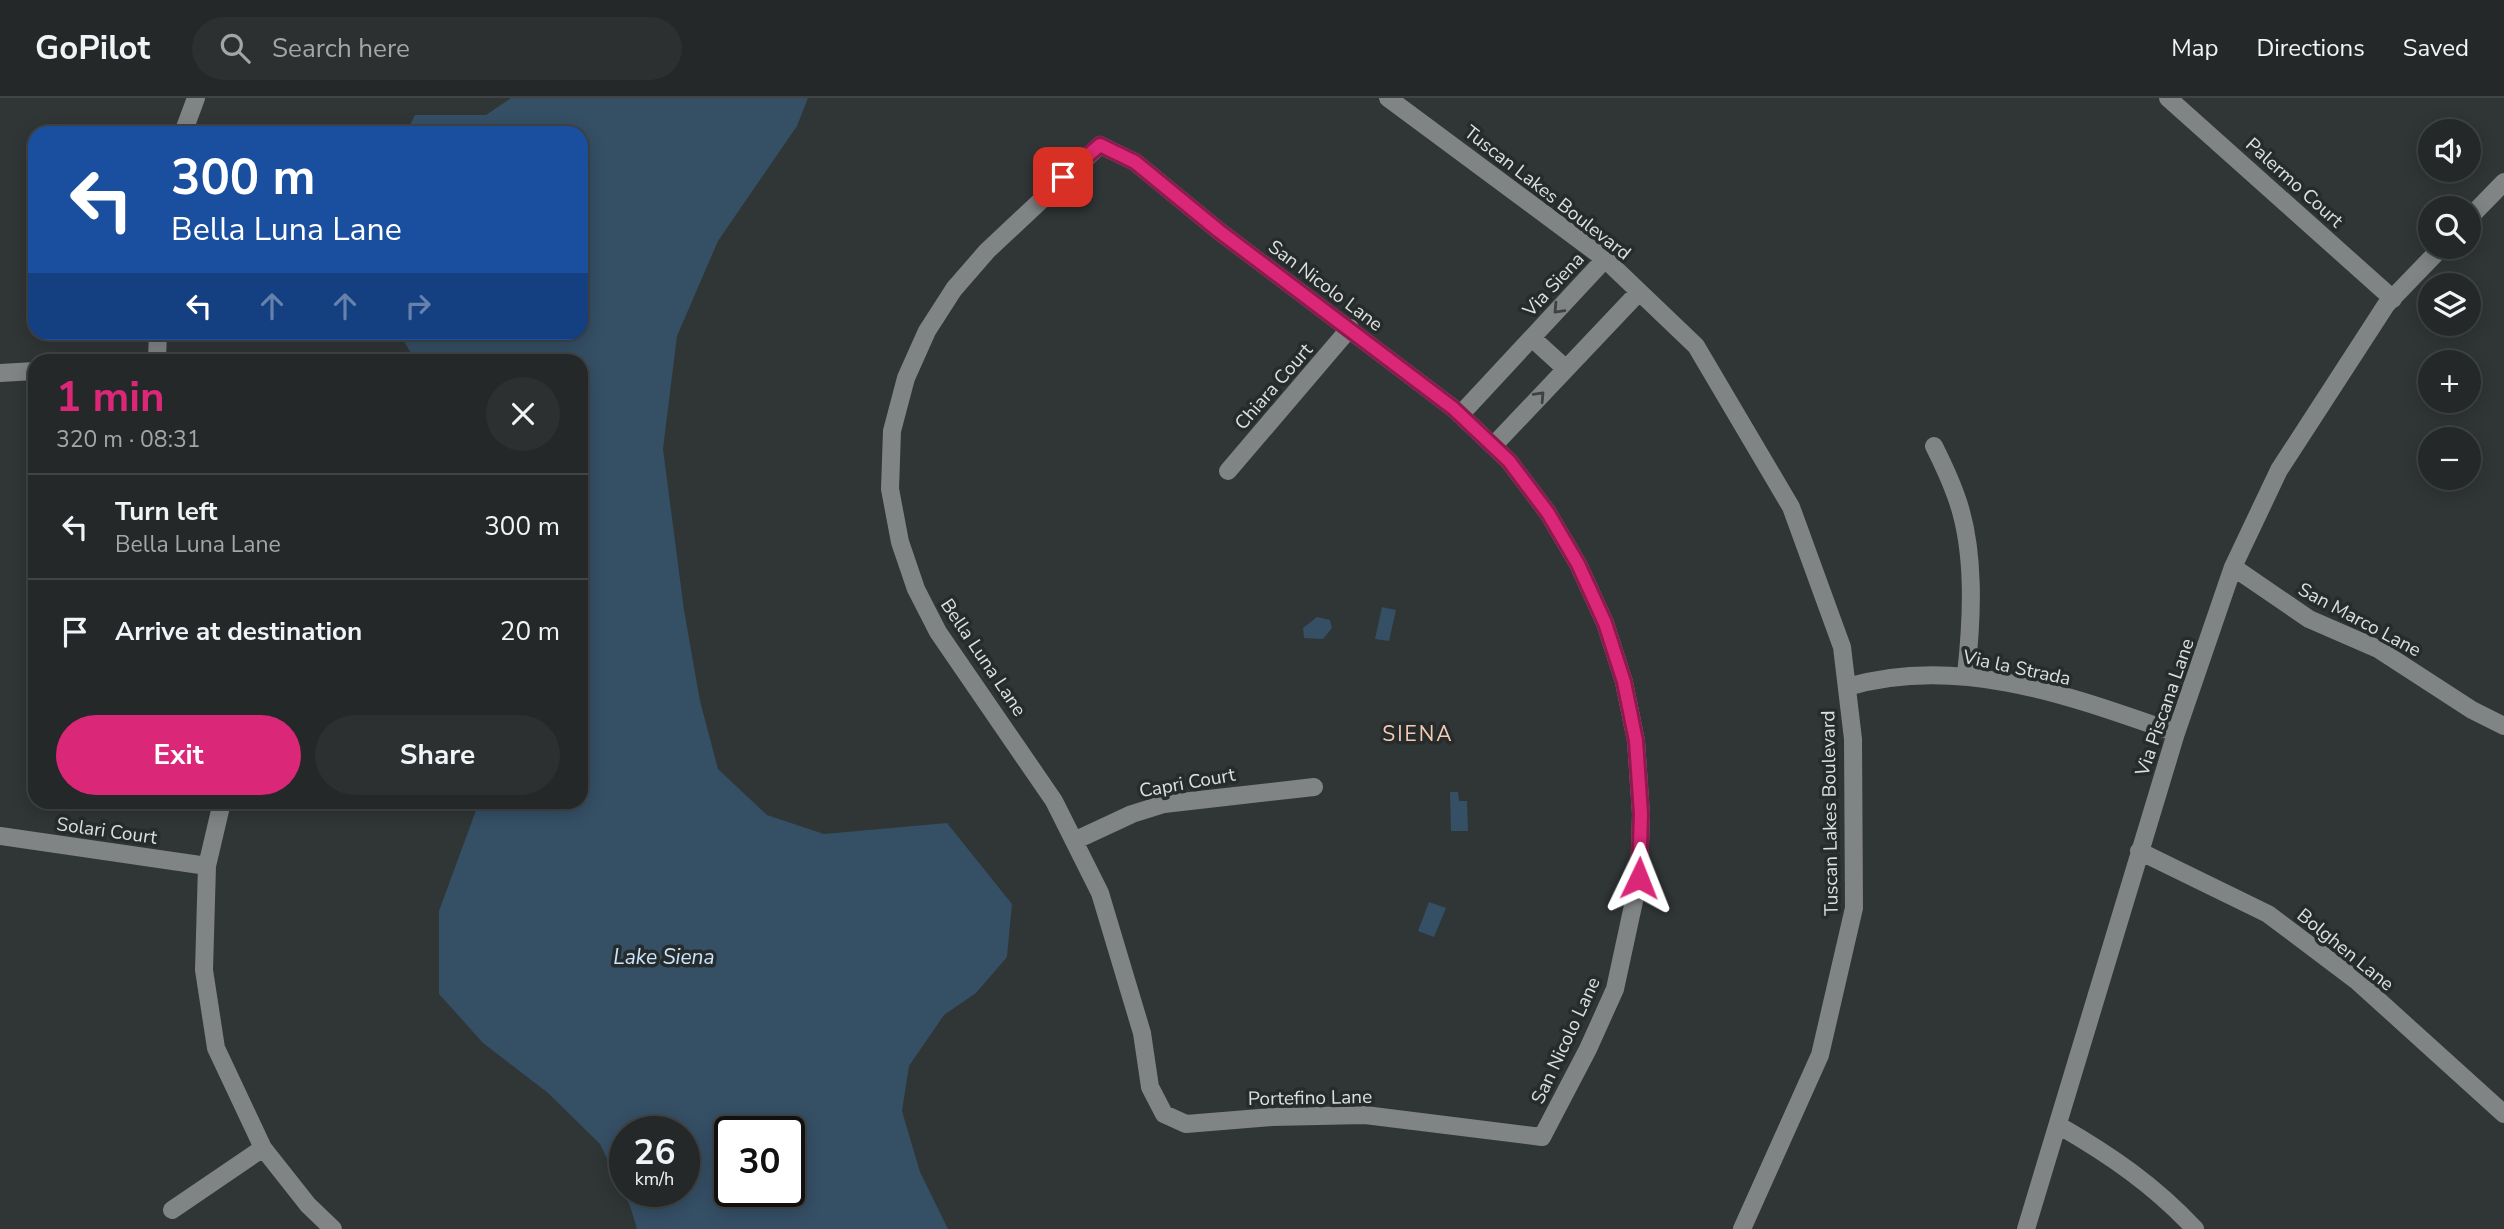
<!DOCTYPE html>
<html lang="en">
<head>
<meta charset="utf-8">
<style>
	body { margin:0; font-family:"Nunito Sans",sans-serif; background:#2c3030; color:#f1f3f6; height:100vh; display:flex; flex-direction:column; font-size:26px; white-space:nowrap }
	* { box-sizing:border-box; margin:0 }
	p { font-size:23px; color:#a3a6a8 }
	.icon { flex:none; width:38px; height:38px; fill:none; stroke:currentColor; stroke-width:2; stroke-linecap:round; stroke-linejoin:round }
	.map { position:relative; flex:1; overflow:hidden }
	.panel { position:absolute; left:28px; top:256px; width:560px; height:455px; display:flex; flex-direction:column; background:#242828; border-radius:21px; box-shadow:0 4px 18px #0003,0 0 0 2px #414445 }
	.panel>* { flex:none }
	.hud { position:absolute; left:28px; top:28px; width:560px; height:214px; border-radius:21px; box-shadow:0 4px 18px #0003,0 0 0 2px #414445; background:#1a4fa0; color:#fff; overflow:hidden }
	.tools { position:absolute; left:2418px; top:21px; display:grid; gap:14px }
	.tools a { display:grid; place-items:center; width:63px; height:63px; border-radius:50%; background:#242828; box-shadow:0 4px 18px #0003,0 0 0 2px #414445; font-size:35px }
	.speed { position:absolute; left:609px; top:1018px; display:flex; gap:14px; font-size:35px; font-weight:700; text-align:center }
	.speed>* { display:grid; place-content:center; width:91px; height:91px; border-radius:50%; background:#242828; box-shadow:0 4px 18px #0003,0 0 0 2px #414445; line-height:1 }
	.speed small { font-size:18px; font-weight:400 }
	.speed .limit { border:4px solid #111; border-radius:10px; background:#fff; color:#111 }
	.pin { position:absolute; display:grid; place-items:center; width:60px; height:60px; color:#fff; margin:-30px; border-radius:14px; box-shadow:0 4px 10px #0006 }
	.me { position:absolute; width:77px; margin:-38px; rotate:2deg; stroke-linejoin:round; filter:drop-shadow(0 0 5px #0008) }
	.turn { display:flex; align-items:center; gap:24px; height:147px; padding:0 28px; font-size:32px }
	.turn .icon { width:91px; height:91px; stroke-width:2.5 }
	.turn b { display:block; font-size:49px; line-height:60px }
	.lanes { display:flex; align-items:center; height:66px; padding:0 28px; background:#0003; justify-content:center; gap:35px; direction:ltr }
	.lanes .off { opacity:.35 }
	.round { display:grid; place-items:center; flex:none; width:74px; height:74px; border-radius:37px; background:#2c3030 }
	.overview { display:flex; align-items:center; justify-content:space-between; height:119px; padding:0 28px }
	h1 { font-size:42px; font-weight:700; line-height:52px; color:#db2777 }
	.action { display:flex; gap:14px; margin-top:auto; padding:14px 28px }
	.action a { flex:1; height:80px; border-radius:42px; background:#db2777; color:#fff; font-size:28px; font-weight:700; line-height:80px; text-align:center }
	.action a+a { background:#2c3030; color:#f1f3f6 }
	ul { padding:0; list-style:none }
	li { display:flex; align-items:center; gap:21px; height:105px; padding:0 28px; border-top:2px solid #414445 }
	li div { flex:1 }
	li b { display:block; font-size:26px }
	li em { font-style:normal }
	header { display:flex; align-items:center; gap:42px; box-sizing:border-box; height:98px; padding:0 35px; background:#242828; border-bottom:2px solid #414445 }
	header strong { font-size:33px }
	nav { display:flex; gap:38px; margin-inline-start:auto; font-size:24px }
	.search { width:490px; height:63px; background:#2c3030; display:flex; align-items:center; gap:18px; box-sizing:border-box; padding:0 24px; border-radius:38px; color:#a3a6a8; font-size:26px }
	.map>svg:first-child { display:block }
	.water { fill:#354f65; fill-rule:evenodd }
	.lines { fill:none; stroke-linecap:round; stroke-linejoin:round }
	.minor { stroke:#818484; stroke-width:18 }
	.oneway { stroke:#3d4141 }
	.route-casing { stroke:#8e194d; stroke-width:18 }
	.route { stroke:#db2777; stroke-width:12 }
	.labels { text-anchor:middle; stroke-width:7; stroke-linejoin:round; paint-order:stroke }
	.street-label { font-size:19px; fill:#dce0df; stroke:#262b2b }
	.neighbourhood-label { font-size:21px; letter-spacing:2px; fill:#f7cbb3; stroke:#262b2b }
	.water-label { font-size:21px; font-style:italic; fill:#c8e5ff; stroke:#262b2b }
</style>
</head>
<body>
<header>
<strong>GoPilot</strong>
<div class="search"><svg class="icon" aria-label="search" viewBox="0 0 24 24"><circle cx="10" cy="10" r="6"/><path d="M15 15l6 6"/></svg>Search here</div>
<nav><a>Map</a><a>Directions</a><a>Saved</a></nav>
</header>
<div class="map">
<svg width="2504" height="1131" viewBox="0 0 2504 1131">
	<rect width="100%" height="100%" fill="#303535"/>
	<!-- water -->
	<path class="water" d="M 511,0 L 808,0 L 797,28 L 718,143 L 677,238 L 663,351 L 684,512 L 700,603 L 718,671 L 767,717 L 824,736 L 947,725 L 1012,806 L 1007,859 L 976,895 L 944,917 L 909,968 L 902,1013 L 920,1074 L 948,1131 L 637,1131 L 630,1108 L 600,1046 L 548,995 L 483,945 L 439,896 L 439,813 L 479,704 L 581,704 L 581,262 L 415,262 L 399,235 L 581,234 L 581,35 L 406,35 L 415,17 L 486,17 ZM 625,1034 L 684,1034 L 684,1094 L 625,1094 ZM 730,1034 L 789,1034 L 789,1094 L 730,1094 Z
		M 1382,509 L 1396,512 L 1389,543 L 1375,541 Z
		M 1317,519 L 1330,522 L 1332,530 L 1323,541 L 1304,540 L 1303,530 Z
		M 1450,694 L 1458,694 L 1459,703 L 1467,703 L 1468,733 L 1451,733 Z
		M 1429,804 L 1446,810 L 1434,839 L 1418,833 Z"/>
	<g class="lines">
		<!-- minor -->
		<path class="minor" d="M 1388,0 L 1605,161 L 1696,248 L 1791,409 L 1842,549 L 1853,641 L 1854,810 L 1820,957 L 1742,1131
			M 2168,0 L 2393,201
			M 183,35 L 196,0
			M 1100,47 L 1135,64 L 1219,133 L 1453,310 L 1509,363 L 1548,415 L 1578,466 L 1605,525 L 1624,584 L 1636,643 L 1641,716 L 1639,780 L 1615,891 L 1588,951 L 1542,1039 L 1365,1017 L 1272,1019 L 1186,1026 L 1164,1016 L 1150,989 L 1142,935 L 1100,795 L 1054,703 L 938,534 L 916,491 L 900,444 L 890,391 L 892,333 L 906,280 L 927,233 L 954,191 L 987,153 Z
			M 2469,120 L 2504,84
			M 1532,240 L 1566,271
			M 157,262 L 158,234
			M 0,275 L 35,273
			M 1460,317 L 1605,161
			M 1493,348 L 1639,194
			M 1934,348 C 1942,364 1950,381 1956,398 C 1976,452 1972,521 1966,577
			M 1228,373 L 1350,230
			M 2233,469 L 2309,521 L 2378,551 L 2472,612 L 2504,628
			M 1847,589 C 1958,556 2070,598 2176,635
			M 222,704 L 207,768 L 204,872 L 216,950 L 263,1050 L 308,1107 L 333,1131
			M 0,738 L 207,768
			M 1074,743 L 1132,716 L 1164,706 L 1314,689
			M 2139,753 L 2268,816 L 2357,883 L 2504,1016
			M 2058,1027 C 2110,1057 2154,1087 2195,1131
			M 172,1112 L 263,1050
			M 2026,1131 L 2176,635 L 2233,469 L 2279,372 L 2386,207 L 2442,149"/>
	</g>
	<!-- one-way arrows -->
	<defs><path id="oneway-chevron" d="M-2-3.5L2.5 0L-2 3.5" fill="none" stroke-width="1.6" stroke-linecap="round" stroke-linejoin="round" transform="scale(1.75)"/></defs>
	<g class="oneway">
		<use href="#oneway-chevron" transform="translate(1558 211) rotate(133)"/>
		<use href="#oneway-chevron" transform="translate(1540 298) rotate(-47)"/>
	</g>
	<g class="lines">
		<!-- route casing -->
		<g class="route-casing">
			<path id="route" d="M 1063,79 L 1100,47 L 1135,64 L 1219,133 L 1453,310 L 1509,363 L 1548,415 L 1578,466 L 1605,525 L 1624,584 L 1636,643 L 1641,716 L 1639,780"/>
		</g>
		<!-- route -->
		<use href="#route" class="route"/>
	</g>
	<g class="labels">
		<!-- street labels -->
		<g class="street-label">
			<text transform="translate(2295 84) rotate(42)" y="7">Palermo Court</text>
			<text transform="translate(1548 94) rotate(38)" y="7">Tuscan Lakes Boulevard</text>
			<text transform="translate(1553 186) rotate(-47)" y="7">Via Siena</text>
			<text transform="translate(1326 187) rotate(37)" y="7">San Nicolo Lane</text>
			<text transform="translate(1273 288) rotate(-49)" y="7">Chiara Court</text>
			<text transform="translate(2360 521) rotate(28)" y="7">San Marco Lane</text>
			<text transform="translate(984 559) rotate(56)" y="7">Bella Luna Lane</text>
			<text transform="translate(2017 569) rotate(12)" y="7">Via la Strada</text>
			<text transform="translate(2164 609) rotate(-71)" y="7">Via Piscana Lane</text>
			<text transform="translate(1187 684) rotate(-10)" y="7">Capri Court</text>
			<text transform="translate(1829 715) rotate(-91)" y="7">Tuscan Lakes Boulevard</text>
			<text transform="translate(107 732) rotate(8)" y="7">Solari Court</text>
			<text transform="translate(2346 851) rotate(39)" y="7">Bolghen Lane</text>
			<text transform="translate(1565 942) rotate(-65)" y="7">San Nicolo Lane</text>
			<text transform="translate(1310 999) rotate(-1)" y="7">Portefino Lane</text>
		</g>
		<!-- neighbourhood labels -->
		<g class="neighbourhood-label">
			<text x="1418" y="643">SIENA</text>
		</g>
		<!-- water labels -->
		<g class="water-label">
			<text x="664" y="866">Lake Siena</text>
		</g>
	</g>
</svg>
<div class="tools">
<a><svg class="icon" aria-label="sound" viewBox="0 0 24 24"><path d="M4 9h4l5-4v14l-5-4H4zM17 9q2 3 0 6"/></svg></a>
<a><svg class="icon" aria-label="search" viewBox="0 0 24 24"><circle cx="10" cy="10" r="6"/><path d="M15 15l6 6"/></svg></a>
<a><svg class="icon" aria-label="layers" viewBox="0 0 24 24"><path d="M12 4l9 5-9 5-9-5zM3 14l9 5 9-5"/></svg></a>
<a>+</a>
<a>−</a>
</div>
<div class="speed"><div>26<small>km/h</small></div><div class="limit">30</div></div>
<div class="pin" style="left:1063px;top:79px;background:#d93025"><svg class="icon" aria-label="arrive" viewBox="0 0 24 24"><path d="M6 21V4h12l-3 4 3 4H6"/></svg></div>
<svg class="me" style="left:1639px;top:780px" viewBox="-20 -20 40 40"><path d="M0-17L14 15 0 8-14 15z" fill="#db2777" stroke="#fff" stroke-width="4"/></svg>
<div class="hud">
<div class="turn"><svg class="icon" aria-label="left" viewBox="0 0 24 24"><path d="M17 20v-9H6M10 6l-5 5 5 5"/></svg><div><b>300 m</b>Bella Luna Lane</div></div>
<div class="lanes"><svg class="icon" aria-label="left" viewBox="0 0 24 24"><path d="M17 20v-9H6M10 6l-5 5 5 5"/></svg><svg class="icon off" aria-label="ahead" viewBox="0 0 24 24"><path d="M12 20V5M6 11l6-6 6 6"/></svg><svg class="icon off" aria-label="ahead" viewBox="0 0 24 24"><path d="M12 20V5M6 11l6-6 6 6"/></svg><svg class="icon off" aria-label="right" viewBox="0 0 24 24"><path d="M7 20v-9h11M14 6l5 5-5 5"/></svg></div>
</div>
<section class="panel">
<div class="overview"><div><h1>1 min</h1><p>320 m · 08:31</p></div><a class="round"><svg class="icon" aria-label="close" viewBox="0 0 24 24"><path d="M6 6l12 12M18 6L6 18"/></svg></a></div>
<ul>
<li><svg class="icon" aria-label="left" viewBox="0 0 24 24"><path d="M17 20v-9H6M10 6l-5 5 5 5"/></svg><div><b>Turn left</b><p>Bella Luna Lane</p></div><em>300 m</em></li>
<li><svg class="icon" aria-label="arrive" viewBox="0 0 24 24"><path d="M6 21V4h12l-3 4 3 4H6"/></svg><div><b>Arrive at destination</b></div><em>20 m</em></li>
</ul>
<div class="action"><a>Exit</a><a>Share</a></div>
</section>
</div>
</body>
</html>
